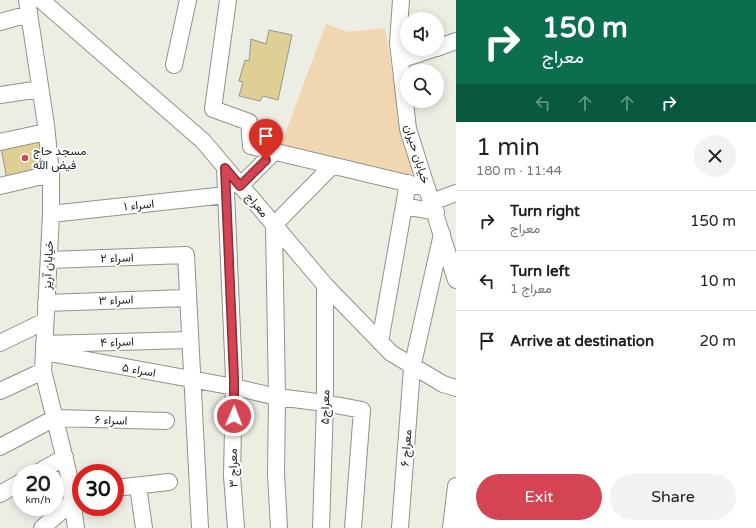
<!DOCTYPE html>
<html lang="en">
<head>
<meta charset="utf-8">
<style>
	body { margin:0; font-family:"Varela Round",Vazirmatn,sans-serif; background:#f2f2f2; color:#202124; height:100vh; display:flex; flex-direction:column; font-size:15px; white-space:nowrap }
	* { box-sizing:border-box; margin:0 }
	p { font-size:13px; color:#757577 }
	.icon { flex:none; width:22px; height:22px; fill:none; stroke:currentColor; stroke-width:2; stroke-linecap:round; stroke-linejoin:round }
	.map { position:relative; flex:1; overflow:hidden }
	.sheet { display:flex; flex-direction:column; background:#fff; width:300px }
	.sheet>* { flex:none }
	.top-card { background:#0b6e4f; color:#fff; overflow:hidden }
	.buttons { position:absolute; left:400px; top:12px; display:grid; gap:8px }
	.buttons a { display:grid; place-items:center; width:44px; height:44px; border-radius:50%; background:#fff; box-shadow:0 2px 10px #0003; font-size:20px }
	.speed { position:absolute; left:12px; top:464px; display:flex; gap:8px; font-size:20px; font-weight:700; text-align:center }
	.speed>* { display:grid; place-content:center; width:52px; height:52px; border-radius:50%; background:#fff; box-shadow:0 2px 10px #0003; line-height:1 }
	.speed small { font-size:10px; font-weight:400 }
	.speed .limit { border:6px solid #d22; background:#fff; color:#111 }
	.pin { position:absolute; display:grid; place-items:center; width:34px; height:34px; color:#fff; margin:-41px -17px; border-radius:50% 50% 50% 0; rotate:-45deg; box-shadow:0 0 4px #0007 }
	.pin .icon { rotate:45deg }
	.me { position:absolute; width:44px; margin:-22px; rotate:1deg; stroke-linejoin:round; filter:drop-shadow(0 0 3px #0008) }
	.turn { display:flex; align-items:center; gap:14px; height:84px; padding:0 20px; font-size:18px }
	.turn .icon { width:52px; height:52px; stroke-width:2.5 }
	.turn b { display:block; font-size:28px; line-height:34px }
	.lanes { display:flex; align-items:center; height:38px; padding:0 20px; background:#0003; justify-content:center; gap:20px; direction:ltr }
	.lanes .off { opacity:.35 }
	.round { display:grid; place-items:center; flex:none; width:42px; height:42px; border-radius:21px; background:#f2f2f2 }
	.overview { display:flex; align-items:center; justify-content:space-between; height:68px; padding:0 20px }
	h1 { font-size:24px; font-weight:600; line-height:30px }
	.button { display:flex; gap:8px; margin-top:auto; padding:8px 20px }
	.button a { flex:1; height:46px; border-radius:24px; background:#d54453; color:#fff; font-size:16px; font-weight:600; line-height:46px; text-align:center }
	.button a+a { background:#f2f2f2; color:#202124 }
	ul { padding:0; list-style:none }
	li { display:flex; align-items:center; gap:12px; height:60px; padding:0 20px; border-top:1px solid #e0e0e0 }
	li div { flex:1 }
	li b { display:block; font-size:15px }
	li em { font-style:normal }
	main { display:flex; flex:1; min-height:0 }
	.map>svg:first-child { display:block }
	.green { fill:#f1d7b1 }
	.building { fill:#ded094; stroke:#98968d }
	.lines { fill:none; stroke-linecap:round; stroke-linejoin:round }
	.minor-casing { stroke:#91938a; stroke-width:18 }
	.minor { stroke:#fff; stroke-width:16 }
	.route-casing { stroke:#8a2c36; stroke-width:10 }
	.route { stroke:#d54453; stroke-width:7 }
	.poi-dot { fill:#d54453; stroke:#fff; stroke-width:1.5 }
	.labels { text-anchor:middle; stroke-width:4; stroke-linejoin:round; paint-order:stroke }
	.poi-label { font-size:12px; fill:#22231f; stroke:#fff; text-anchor:start }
	.street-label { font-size:12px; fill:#22231f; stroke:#fff }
</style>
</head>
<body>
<main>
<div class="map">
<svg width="456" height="528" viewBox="0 0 456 528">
	<rect width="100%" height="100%" fill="#eceee4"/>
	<!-- green -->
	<path class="green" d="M 326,24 L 348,32 L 385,28 L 395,89 L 412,171 L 411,176 L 405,177 L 281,145 Z"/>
	<!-- building -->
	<path class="building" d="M 269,30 L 292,35 L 278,100 L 263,96 L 260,101 L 239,96 L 243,82 L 239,81 L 245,60 L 249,61 L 251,39 L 266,44 Z
		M 43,137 L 48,169 L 7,180 L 1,147 Z"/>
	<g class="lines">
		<!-- minor casing -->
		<g class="minor-casing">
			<path id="minor" d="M 27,0 L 46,125 L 51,174 L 51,214 L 43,371 L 68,472 L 76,528
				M 41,0 L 203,141 L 325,285 L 391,353 L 443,384 L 456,388
				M 228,0 L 213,109 L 249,122 L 251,146 L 427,188
				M 401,0 L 398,43 L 408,129 L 456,280
				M 0,22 L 29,14
				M 437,48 L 456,41
				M 400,60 L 433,49
				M 174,65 L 188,0
				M 0,95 L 40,89
				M 0,142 L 46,132
				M 225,168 L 234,379 L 232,476 L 236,528
				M 0,186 L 51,174
				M 240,186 L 274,152
				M 432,202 L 456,193
				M 404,206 L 436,212
				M 51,214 L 226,195
				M 49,260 L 186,255 L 200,528
				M 46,303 L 187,298
				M 380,342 L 408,183
				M 0,343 L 45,321
				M 44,344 L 189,340
				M 44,352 L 234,387 L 277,397 L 325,403 L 362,410 L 353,528
				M 0,391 L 43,371
				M 0,447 L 55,418 L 166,421
				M 37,473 L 65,457
				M 138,486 L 144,528
				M 115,488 L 169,482
				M 0,494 L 21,482
				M 42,528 L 72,502
				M 279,528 L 276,474 L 277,397 L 274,225 L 332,166
				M 321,528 L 325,403 L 325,285
				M 400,528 L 412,368 L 442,234
				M 451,528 L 456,486"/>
		</g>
		<!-- minor -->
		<use href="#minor" class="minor"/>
	</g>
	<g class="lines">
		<!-- route casing -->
		<g class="route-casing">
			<path id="route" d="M 234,416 L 234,379 L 225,168 L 240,186 L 266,160"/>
		</g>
		<!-- route -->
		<use href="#route" class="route"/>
	</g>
	<!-- markers -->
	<circle class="poi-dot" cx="25" cy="158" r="4"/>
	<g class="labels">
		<!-- poi labels -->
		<g class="poi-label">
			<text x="33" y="155">مسجد حاج<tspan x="33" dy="14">فیض الله</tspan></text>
		</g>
		<!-- street labels -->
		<g class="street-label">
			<text transform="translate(417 154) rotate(73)" y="4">خیابان حیران</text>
			<text transform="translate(139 205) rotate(-6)" y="4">اسراء ۱</text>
			<text transform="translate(257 205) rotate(50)" y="4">معراج</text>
			<text transform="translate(117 258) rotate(-2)" y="4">اسراء ۲</text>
			<text transform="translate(48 265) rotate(-87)" y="4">خیابان آریز</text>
			<text transform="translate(116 300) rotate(-2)" y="4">اسراء ۳</text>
			<text transform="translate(117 342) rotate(-2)" y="4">اسراء ۴</text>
			<text transform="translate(139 370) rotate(10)" y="4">اسراء ۵</text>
			<text transform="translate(325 407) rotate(-89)" y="4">معراج۵</text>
			<text transform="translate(111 420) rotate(2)" y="4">اسراء ۶</text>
			<text transform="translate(406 448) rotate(-85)" y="4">معراج ۶</text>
			<text transform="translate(233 468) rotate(-91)" y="4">معراج ۳</text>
		</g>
	</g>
</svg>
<div class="buttons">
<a><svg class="icon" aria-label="sound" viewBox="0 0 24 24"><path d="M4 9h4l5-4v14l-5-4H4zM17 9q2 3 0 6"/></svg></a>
<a><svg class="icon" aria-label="search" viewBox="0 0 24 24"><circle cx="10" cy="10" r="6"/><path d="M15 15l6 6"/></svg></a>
</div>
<div class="speed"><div>20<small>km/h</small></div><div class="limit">30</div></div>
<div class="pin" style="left:266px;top:160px;background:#d93025"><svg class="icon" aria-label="arrive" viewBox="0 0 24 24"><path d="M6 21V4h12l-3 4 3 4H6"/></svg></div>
<svg class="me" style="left:234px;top:416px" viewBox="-20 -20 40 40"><circle r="17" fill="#d54453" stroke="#fff" stroke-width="3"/><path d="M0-11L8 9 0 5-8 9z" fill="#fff"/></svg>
</div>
<section class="sheet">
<div class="top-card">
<div class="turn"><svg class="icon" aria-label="right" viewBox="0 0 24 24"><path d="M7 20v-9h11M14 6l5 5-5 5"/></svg><div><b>150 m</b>معراج</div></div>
<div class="lanes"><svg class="icon off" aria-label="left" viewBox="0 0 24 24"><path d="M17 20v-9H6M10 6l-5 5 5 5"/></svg><svg class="icon off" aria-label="ahead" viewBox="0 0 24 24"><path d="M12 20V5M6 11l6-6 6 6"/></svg><svg class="icon off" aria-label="ahead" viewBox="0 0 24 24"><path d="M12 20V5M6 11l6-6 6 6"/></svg><svg class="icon" aria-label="right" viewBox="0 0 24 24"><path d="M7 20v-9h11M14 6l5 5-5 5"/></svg></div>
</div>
<div class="overview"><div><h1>1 min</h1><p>180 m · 11:44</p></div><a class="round"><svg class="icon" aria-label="close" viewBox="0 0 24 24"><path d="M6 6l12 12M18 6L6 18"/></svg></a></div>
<ul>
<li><svg class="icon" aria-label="right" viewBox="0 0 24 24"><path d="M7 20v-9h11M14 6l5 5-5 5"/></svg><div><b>Turn right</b><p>معراج</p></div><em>150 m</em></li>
<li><svg class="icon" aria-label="left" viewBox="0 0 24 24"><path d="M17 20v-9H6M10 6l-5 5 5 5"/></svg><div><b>Turn left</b><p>معراج 1</p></div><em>10 m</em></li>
<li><svg class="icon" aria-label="arrive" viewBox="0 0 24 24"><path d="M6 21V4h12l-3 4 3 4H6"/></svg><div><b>Arrive at destination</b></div><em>20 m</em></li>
</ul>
<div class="button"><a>Exit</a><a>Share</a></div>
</section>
</main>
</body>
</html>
